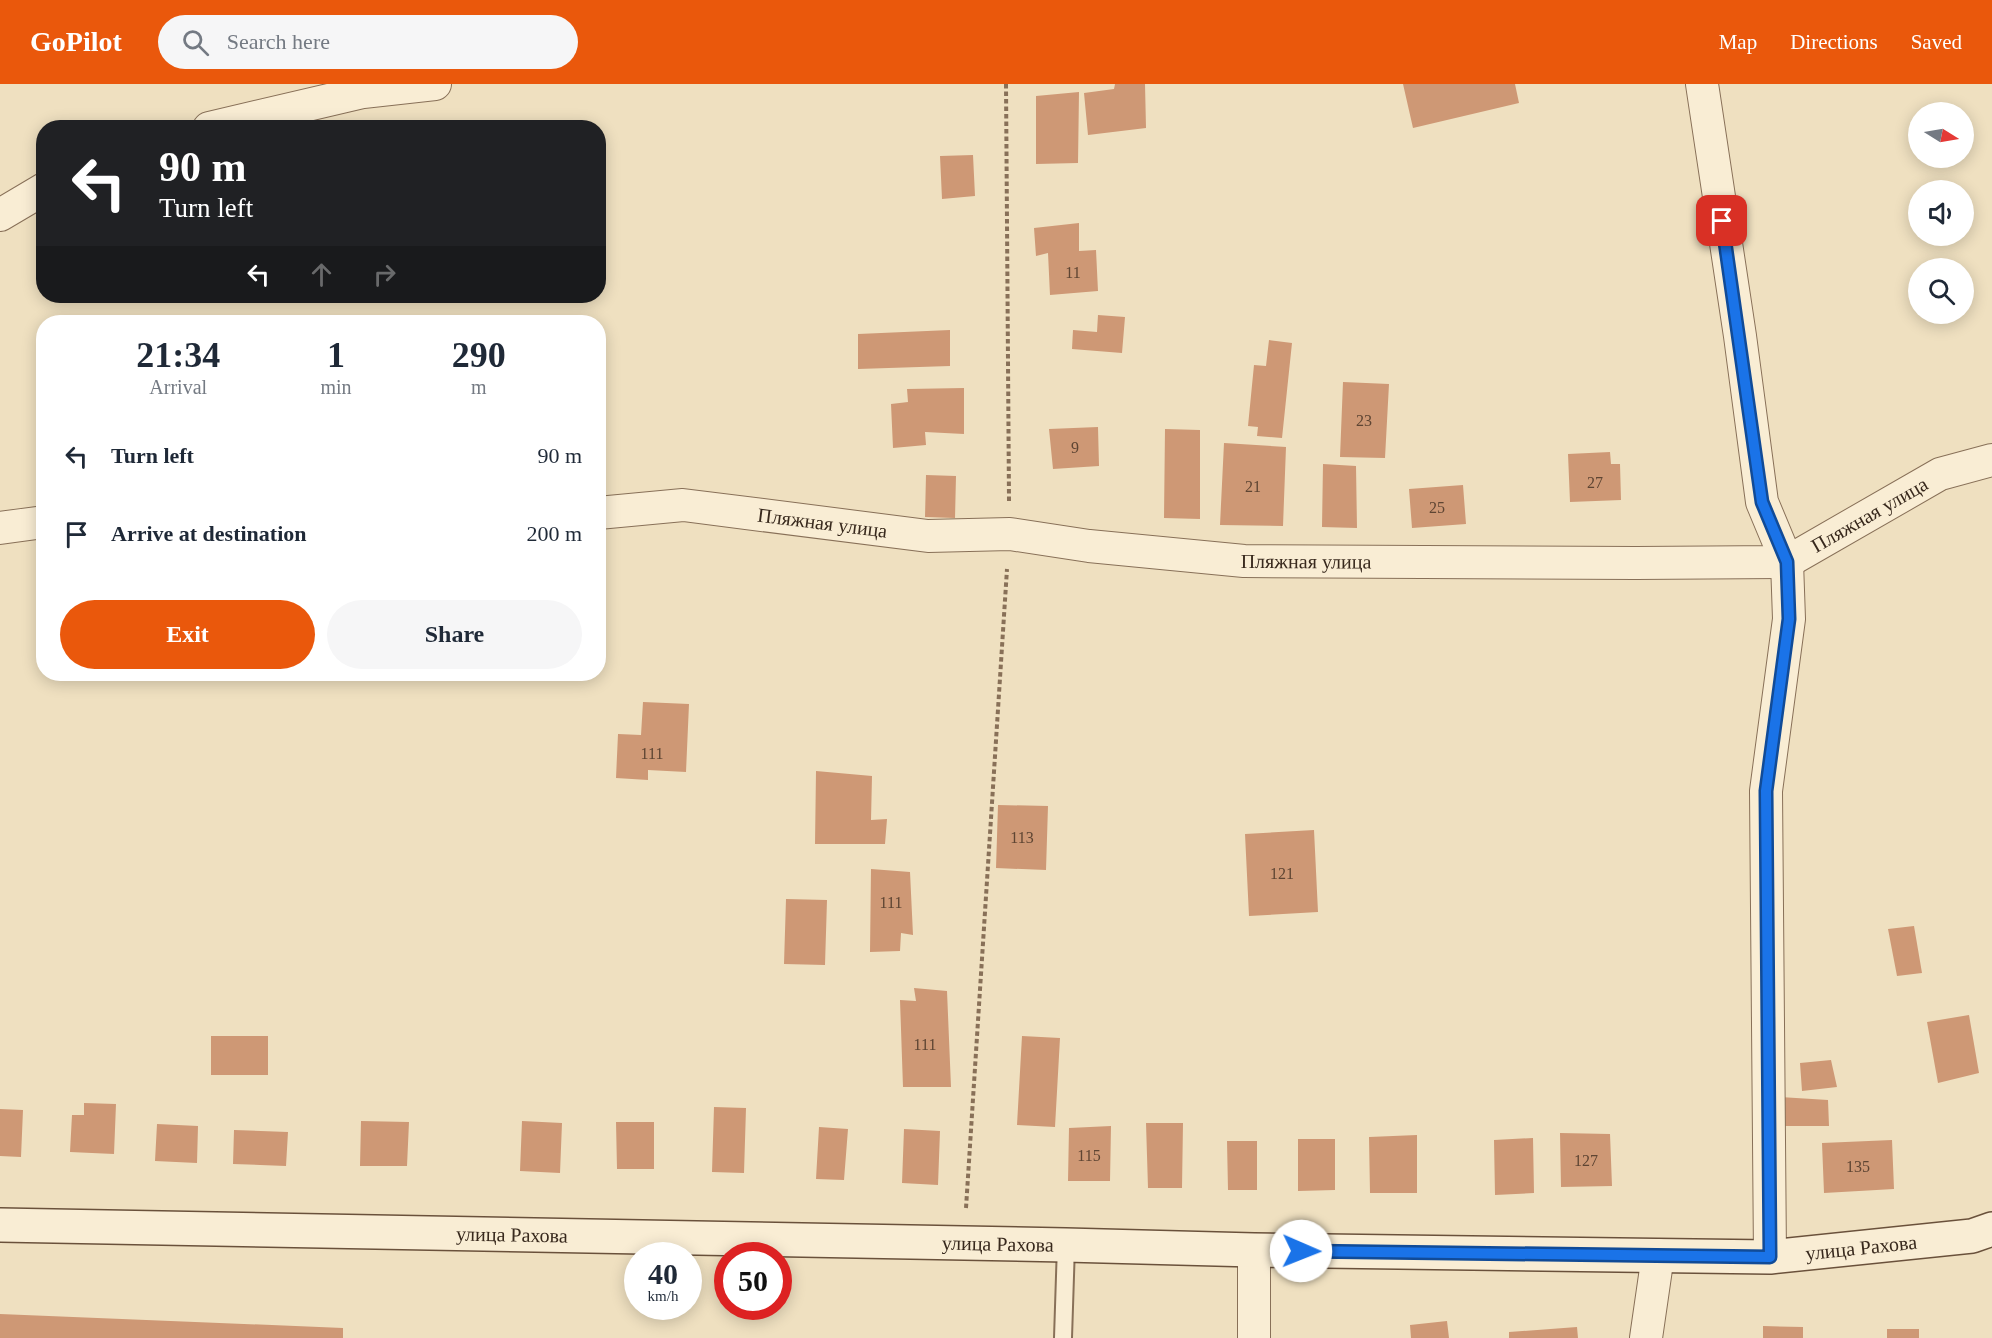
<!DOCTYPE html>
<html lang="en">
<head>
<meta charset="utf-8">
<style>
	body { margin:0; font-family:"Times New Roman",serif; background:#f6f6f7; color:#1f2937; height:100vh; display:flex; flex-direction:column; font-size:22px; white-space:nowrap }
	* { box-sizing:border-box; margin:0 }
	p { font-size:20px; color:#747a83 }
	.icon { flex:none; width:33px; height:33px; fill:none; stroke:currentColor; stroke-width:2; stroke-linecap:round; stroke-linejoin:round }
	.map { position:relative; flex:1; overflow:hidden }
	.drawer { position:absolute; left:36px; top:231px; width:570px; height:366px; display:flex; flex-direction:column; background:#fff; border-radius:24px; box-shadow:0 3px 15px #0003 }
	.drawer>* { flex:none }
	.hud { position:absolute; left:36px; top:36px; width:570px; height:183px; border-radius:24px; box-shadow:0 3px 15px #0003; background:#202124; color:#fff; overflow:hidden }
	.needle { width:39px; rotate:101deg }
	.buttons { position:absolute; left:1908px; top:18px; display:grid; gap:12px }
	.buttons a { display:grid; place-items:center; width:66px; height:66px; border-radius:50%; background:#fff; box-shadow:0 3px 15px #0003; font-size:30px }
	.speed { position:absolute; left:624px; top:1158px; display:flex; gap:12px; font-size:30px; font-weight:700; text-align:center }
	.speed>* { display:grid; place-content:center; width:78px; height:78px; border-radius:50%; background:#fff; box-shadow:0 3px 15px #0003; line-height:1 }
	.speed small { font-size:15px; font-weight:400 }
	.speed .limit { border:9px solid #d22; background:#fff; color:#111 }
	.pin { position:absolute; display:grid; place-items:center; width:51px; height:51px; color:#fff; margin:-26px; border-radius:12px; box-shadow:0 3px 9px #0006 }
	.me { position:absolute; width:66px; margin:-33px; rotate:91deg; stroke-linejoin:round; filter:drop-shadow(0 0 4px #0008) }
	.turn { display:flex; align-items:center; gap:21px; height:126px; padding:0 24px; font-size:27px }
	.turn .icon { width:78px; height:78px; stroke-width:2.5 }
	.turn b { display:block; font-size:42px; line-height:51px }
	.lanes { display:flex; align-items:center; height:57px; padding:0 24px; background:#0003; justify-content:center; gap:30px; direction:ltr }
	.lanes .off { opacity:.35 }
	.eta { display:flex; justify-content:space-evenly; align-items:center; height:102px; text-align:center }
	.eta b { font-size:36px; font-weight:800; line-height:42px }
	.primary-button { display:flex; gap:12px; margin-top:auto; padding:12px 24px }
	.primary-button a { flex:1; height:69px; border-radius:36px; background:#ea580c; color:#fff; font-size:24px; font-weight:800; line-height:69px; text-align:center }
	.primary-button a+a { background:#f6f6f7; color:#1f2937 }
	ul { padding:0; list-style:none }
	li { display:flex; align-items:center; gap:18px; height:78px; padding:0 24px }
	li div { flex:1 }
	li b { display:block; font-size:22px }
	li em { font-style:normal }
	header { display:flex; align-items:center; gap:36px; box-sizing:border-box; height:84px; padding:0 30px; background:#ea580c; color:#fff }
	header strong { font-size:28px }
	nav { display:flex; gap:33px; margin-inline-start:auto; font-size:21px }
	.search { width:420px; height:54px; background:#f6f6f7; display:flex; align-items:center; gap:15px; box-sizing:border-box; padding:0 21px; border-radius:33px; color:#747a83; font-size:22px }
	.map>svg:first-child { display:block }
	.building { fill:#ce9875 }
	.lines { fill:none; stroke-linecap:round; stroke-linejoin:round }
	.service-casing { stroke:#887058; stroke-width:20 }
	.minor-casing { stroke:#887058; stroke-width:34 }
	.secondary-casing { stroke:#6a513b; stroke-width:36 }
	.path { stroke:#887058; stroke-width:4; stroke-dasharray:4.5 3; stroke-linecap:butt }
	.service { stroke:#f9edd4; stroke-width:16 }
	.minor { stroke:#f9edd4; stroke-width:32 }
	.secondary { stroke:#f9edd4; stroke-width:33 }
	.route-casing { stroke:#114b97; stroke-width:15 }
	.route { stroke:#1a73e8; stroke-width:10 }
	.labels { text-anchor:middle; stroke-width:5; stroke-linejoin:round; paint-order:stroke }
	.number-label { font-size:16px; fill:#5e4533 }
	.street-label { font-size:20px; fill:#38291d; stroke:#f6ead0 }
</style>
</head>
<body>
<header>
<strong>GoPilot</strong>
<div class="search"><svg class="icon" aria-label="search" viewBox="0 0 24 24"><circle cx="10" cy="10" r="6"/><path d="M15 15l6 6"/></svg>Search here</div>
<nav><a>Map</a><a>Directions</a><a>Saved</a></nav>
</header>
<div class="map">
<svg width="1992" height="1254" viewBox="0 0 1992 1254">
	<rect width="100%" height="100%" fill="#efe0c0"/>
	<!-- building -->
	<path class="building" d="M 1115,0 L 1145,0 L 1146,44 L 1088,51 L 1084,9 L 1114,5 Z
		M 1403,0 L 1515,0 L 1519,19 L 1413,44 Z
		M 1079,8 L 1078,79 L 1036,80 L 1036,12 Z
		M 973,71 L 975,112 L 942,115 L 940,72 Z
		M 1079,139 L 1079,167 L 1096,166 L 1098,207 L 1050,211 L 1048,169 L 1036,172 L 1034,144 Z
		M 1098,231 L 1125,233 L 1122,269 L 1072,265 L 1073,246 L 1097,248 Z
		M 950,246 L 950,282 L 858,285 L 858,250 Z
		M 1269,256 L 1292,259 L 1282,354 L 1257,352 L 1258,343 L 1248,342 L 1254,281 L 1266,282 Z
		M 1343,298 L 1389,300 L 1385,374 L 1340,373 Z
		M 964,304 L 964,350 L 925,348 L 926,361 L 893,364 L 891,320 L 908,318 L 907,305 Z
		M 1098,343 L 1099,382 L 1053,385 L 1049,345 Z
		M 1165,345 L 1200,346 L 1200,435 L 1164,434 Z
		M 1224,359 L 1286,363 L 1283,442 L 1220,441 Z
		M 1610,368 L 1611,380 L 1620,380 L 1621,416 L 1570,418 L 1568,370 Z
		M 1323,380 L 1356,382 L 1357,444 L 1322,443 Z
		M 926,391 L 956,392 L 955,434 L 925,433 Z
		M 1463,401 L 1466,440 L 1412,444 L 1409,405 Z
		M 643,618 L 689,620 L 686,688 L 648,686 L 648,696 L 616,694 L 618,650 L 641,651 Z
		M 816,687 L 872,692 L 871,736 L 887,735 L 885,760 L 815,760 Z
		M 998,721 L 1048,722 L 1046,786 L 996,784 Z
		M 1314,746 L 1318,828 L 1249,832 L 1245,750 Z
		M 871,785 L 910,788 L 913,851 L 901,849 L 900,867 L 870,868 Z
		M 786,815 L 827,816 L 825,881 L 784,880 Z
		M 1914,842 L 1922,889 L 1897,892 L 1888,845 Z
		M 914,904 L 947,907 L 951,1003 L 903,1003 L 900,916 L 916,917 Z
		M 1969,931 L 1979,989 L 1938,999 L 1927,938 Z
		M 211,952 L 268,952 L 268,991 L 211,991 Z
		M 1022,952 L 1060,954 L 1055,1043 L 1017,1041 Z
		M 1831,976 L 1837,1003 L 1802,1007 L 1800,979 Z
		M 1780,1013 L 1828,1016 L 1829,1042 L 1781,1042 Z
		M 84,1019 L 116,1020 L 114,1070 L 70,1068 L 72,1031 L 84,1031 Z
		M 714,1023 L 746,1024 L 744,1089 L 712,1088 Z
		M 0,1025 L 23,1026 L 21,1073 L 0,1072 Z
		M 361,1037 L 409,1038 L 407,1082 L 360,1082 Z
		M 522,1037 L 562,1039 L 560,1089 L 520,1087 Z
		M 616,1038 L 654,1038 L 654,1085 L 617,1085 Z
		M 1146,1039 L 1183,1039 L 1182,1104 L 1148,1104 Z
		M 157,1040 L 198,1042 L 197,1079 L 155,1077 Z
		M 1111,1042 L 1110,1097 L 1068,1097 L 1069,1044 Z
		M 819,1043 L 848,1045 L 844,1096 L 816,1095 Z
		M 904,1045 L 940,1047 L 938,1101 L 902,1099 Z
		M 234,1046 L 288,1048 L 286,1082 L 233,1080 Z
		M 1560,1049 L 1610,1050 L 1612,1102 L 1561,1103 Z
		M 1417,1051 L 1417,1109 L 1370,1109 L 1369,1053 Z
		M 1533,1054 L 1534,1109 L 1495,1111 L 1494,1056 Z
		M 1298,1055 L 1335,1055 L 1335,1106 L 1298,1107 Z
		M 1892,1056 L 1894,1105 L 1824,1109 L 1822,1059 Z
		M 1227,1057 L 1257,1057 L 1257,1106 L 1228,1106 Z
		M 0,1230 L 343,1244 L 343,1254 L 0,1254 Z
		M 1447,1237 L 1449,1254 L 1411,1254 L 1410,1241 Z
		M 1763,1242 L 1803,1243 L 1803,1254 L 1763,1254 Z
		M 1577,1243 L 1578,1254 L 1509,1254 L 1509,1248 Z
		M 1887,1245 L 1919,1245 L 1919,1254 L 1887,1254 Z"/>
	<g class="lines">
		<!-- service casing -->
		<g class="service-casing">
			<path id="service" d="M 1063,1254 L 1066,1161"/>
		</g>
		<!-- minor casing -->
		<g class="minor-casing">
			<g id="minor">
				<path d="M 1702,0 L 1740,252 L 1762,418 L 1787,478 L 1789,535 L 1766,707 L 1770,1173"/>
				<path d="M 209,44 L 363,8 L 435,0"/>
				<path d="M 0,131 L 44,105"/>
				<path id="s1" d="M 598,429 L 683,421 L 928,452 L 1010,450 L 1089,462 L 1244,477 L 1636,479 L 1787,478 L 1940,390 L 1992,376"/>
				<path d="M 0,444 L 44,438"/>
				<path d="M 1254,1166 L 1254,1254"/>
				<path d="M 1646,1254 L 1658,1171"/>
			</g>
		</g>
		<!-- secondary casing -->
		<g class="secondary-casing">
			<g id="secondary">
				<path id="s2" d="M 0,1141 L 1066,1161 L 1254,1166 L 1770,1173 L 1972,1152 L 1992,1145"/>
			</g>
		</g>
		<!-- path -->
		<path class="path" d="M 1006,0 L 1009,417
			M 966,1124 L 1007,485"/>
		<!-- service -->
		<use href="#service" class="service"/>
		<!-- minor -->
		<use href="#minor" class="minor"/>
		<!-- secondary -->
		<use href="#secondary" class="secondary"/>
	</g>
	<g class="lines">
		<!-- route casing -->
		<g class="route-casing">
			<path id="route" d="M 1301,1167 L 1770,1173 L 1766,707 L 1789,535 L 1787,478 L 1762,418 L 1722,137"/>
		</g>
		<!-- route -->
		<use href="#route" class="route"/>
	</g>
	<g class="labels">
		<!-- number labels -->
		<g class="number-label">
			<text x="1073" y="194">11</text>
			<text x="1364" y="342">23</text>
			<text x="1075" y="369">9</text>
			<text x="1595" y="404">27</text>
			<text x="1253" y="408">21</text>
			<text x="1437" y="429">25</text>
			<text x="652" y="675">111</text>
			<text x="1022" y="759">113</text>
			<text x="1282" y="795">121</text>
			<text x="891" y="824">111</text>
			<text x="925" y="966">111</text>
			<text x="1089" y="1077">115</text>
			<text x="1586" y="1082">127</text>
			<text x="1858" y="1088">135</text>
		</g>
		<!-- street labels -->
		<g class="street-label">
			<text dy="7" stroke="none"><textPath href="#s1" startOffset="1288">Пляжная улица</textPath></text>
			<text dy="7" stroke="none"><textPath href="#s1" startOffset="226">Пляжная улица</textPath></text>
			<text dy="7" stroke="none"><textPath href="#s1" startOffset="712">Пляжная улица</textPath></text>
			<text dy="7" stroke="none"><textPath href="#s2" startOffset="512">улица Рахова</textPath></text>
			<text dy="7" stroke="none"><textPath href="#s2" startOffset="998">улица Рахова</textPath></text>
			<text dy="7" stroke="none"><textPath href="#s2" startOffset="1862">улица Рахова</textPath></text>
		</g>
	</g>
</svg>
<div class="buttons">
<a><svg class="needle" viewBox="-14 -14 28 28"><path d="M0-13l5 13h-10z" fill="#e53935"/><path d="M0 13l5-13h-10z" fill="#747a83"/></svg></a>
<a><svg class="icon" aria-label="sound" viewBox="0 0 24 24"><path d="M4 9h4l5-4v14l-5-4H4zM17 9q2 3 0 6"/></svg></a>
<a><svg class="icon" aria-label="search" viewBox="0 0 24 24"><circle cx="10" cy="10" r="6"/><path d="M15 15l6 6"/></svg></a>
</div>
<div class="speed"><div>40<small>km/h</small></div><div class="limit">50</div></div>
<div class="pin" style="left:1722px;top:137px;background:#d93025"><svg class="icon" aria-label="arrive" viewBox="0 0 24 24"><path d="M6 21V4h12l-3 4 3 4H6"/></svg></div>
<svg class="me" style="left:1301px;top:1167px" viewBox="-20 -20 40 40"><circle r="19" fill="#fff"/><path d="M0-13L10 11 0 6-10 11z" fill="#1a73e8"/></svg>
<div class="hud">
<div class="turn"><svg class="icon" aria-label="left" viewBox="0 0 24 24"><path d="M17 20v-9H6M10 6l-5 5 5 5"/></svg><div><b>90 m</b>Turn left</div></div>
<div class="lanes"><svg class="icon" aria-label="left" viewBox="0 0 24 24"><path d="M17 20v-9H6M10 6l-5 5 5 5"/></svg><svg class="icon off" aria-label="ahead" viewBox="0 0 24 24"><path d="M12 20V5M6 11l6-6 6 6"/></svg><svg class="icon off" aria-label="right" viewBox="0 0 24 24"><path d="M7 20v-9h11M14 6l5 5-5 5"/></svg></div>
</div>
<section class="drawer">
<div class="eta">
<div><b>21:34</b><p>Arrival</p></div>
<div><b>1</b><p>min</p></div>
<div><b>290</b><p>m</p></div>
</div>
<ul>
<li><svg class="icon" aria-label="left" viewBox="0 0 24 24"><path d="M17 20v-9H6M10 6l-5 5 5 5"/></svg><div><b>Turn left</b></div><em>90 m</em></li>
<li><svg class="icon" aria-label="arrive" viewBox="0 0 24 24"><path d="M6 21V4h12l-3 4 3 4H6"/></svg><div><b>Arrive at destination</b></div><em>200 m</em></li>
</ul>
<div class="primary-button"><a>Exit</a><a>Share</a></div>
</section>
</div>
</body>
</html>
